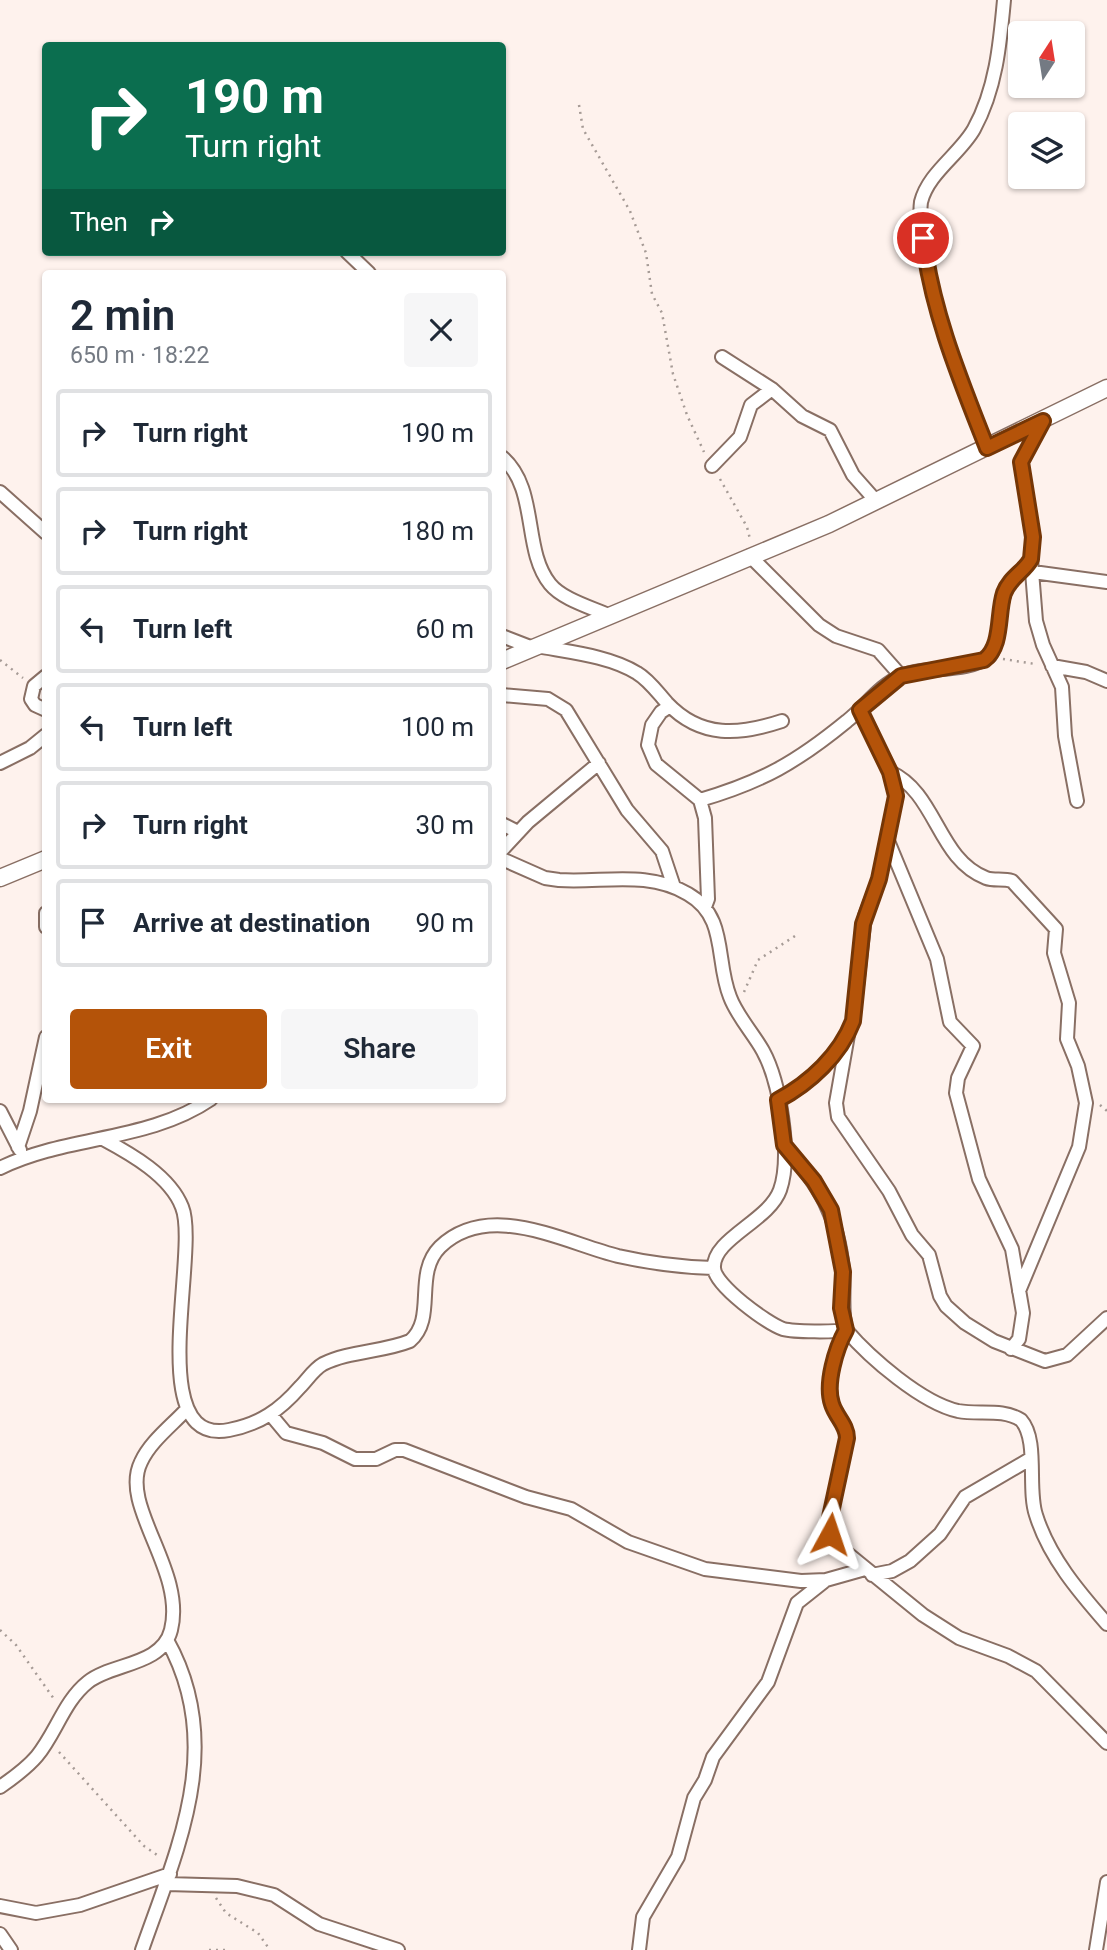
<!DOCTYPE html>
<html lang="en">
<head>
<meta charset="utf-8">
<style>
	body { margin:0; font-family:Roboto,sans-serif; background:#f6f6f7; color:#1f2937; height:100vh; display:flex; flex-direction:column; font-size:26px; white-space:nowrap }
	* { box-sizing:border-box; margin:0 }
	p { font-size:23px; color:#747a83 }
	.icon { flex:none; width:38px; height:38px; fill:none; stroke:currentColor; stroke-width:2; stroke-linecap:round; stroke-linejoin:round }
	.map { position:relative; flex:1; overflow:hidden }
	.panel { position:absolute; left:42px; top:270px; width:464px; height:833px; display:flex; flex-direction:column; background:#fff; border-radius:7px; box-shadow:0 2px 5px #0004 }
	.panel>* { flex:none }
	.guide { position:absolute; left:42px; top:42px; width:464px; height:214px; border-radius:7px; box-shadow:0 2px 5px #0004; background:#0b6e4f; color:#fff; overflow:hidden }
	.needle { width:46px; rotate:12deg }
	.controls { position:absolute; left:1008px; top:21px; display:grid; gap:14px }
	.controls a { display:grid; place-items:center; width:77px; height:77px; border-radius:7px; background:#fff; box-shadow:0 2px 5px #0004; font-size:35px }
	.pin { position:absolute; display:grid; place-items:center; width:60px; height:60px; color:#fff; margin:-30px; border:4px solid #fff; border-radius:50%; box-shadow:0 2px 7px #0007 }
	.me { position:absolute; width:77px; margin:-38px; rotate:5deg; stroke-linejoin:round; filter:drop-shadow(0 0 5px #0008) }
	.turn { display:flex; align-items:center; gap:24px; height:147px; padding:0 28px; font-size:32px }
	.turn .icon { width:91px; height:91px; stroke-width:2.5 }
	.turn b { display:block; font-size:49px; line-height:60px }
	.then { display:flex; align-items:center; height:66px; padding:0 28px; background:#0003; gap:14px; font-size:26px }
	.round { display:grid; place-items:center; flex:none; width:74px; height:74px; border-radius:7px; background:#f6f6f7 }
	.summary { display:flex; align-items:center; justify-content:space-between; height:119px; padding:0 28px }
	h1 { font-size:42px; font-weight:600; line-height:52px }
	.cta { display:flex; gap:14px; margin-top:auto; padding:14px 28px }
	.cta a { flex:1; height:80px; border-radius:7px; background:#b45309; color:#fff; font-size:28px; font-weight:600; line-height:80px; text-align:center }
	.cta a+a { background:#f6f6f7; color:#1f2937 }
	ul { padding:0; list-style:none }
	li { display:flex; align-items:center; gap:21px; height:88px; margin:0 14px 10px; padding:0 14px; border:4px solid #e0e1e3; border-radius:7px }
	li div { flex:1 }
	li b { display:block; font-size:26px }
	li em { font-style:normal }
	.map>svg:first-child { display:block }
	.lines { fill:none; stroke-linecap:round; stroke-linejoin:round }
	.minor-casing { stroke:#896f64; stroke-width:16 }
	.tertiary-casing { stroke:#896f64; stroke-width:19 }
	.path { stroke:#a69b96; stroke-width:2.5; stroke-dasharray:2 5; stroke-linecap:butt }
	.minor { stroke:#fff; stroke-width:12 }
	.tertiary { stroke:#fff; stroke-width:16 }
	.route-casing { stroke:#753606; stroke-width:18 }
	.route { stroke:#b45309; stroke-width:12 }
</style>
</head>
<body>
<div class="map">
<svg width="1107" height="1950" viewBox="0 0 1107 1950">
	<rect width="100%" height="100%" fill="#fef2ed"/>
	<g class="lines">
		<!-- minor casing -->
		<g class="minor-casing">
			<path id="minor" d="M 347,252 L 369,273
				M 722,357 L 772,389 L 802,416 L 830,430 L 853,475 L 876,501
				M 987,448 C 961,381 933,316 924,245 C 922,231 919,216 921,202 C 928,173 960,154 974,129 C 996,89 1000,44 1004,0
				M 502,457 C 539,489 522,549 550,584 C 562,599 590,607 608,615
				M 712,466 L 740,437 L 751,405 L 772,389
				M 0,492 L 46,533
				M 750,556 L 819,625 L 836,636 L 878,650 L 901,676
				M 1031,559 L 1036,621 L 1043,645 L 1062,687 L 1065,736 L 1077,801
				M 1033,572 L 1107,582
				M 502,636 L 533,648
				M 537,646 C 569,652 610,656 637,673 C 649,680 658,693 667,703 C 701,739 740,735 782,721
				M 1052,666 L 1086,672 L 1107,681
				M 46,676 L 34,686 L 31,699 L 35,705 L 46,710
				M 502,695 L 548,699 L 566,710 L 627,810 L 662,851 L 674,887
				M 670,706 L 661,712 L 652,725 L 648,745 L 656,764 L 700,800 L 705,818 L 708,899 L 705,907
				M 0,763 L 30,748 L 46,735
				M 890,772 C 937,793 937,859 986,878 C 994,881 1003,878 1012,881 L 1056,929 L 1054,953 L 1069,1003 L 1067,1039 L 1078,1066 L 1086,1103 L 1079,1147 L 1019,1291
				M 700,800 C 762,782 797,762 847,721 C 864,708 880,685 901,676 C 928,665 965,674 990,656 C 1002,637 997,610 1006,589 C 1012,576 1024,571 1031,559 L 1033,537 L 1021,462 L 1043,421
				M 502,824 L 518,832
				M 888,841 L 937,959 L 950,1022 L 973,1046 L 958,1078 L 956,1093 L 979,1179 L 1012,1249 L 1023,1313 L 1019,1339 L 1011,1349
				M 502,850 L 528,822 L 599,763
				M 502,859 L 545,878 L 559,880 C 603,883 647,870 688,894 C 728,917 715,960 730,997 C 737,1016 753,1033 763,1051 C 780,1082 792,1156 780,1190 C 769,1221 712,1239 714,1268 C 715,1286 767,1323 783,1329 C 794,1332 835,1332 846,1330 C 870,1358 922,1403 958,1411 C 979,1415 1002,1408 1021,1420 C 1039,1440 1027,1489 1036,1515 C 1049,1557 1079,1592 1107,1624
				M 46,913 L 46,927
				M 848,1035 L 836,1103 L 838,1117 L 889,1191 L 912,1235 L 929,1255 L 940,1296 L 946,1306 L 965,1323 L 994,1341 L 1045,1361 L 1067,1355 L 1107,1318
				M 778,1100 C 810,1083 840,1055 853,1021 L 865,916 L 879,879 L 896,796 L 890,772 L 860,710
				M 0,1111 L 20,1150
				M 103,1139 C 131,1154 170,1176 182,1207 C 200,1251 142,1447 229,1430 C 260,1424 280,1410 300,1387 C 307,1380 314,1369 323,1364 C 349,1351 383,1352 410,1341 C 437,1318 413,1274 440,1247 C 489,1200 563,1242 618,1256 C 649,1263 682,1267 713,1268
				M 784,1145 C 819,1185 838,1216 843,1270 C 845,1291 841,1309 846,1330 C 836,1348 825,1384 832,1404 C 836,1417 847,1425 847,1438 L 829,1522 L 830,1534 L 837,1545 L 923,1615 L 959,1638 L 1008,1656 L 1036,1671 L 1107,1743
				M 18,1147 L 30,1111 L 46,1037
				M 0,1168 C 67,1135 148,1142 211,1099
				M 271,1415 L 286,1433 L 323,1443 L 355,1459 L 376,1459 L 395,1450 L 404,1450 L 526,1497 L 571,1509 L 628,1542 L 705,1569 L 801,1581 L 826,1580 L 865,1569
				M 872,1575 L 892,1571 L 910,1561 L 940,1534 L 965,1497 L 1030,1459
				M 0,1787 C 13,1778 27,1768 37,1756 C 56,1733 64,1701 88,1682 C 111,1663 162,1666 171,1630 C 186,1570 119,1506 141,1462 C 150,1442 171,1426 186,1410
				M 167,1884 L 237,1886 L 274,1895 L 319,1924 L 398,1950
				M 0,1906 L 36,1913 L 80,1905 L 170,1874
				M 0,1934 L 11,1950
				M 142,1950 C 178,1847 226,1745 167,1640
				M 639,1950 L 643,1917 L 678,1857 L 694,1798 L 705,1780 L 713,1757 L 768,1682 L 797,1603 L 826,1580
				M 1096,1950 L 1107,1882"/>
		</g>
		<!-- tertiary casing -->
		<g class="tertiary-casing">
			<path id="tertiary" d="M 502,661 L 829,524 L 1107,388
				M 0,878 L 46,859"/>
		</g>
		<!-- path -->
		<path class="path" d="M 579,105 L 583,129 L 630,211 L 646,253 L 652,294 L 662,313 L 673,374 L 687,415 L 704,452
			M 720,479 L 747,527 L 750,539
			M 1003,659 L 1035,664
			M 0,660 L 23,678
			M 744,992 L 758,960 L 795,936
			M 1100,1105 L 1107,1111
			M 0,1630 L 16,1645 L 54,1699
			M 59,1752 L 144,1846 L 160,1857
			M 216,1898 L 226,1913 L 258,1933 L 270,1950
			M 209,1950 L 227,1950"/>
		<!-- minor -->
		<use href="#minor" class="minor"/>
		<!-- tertiary -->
		<use href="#tertiary" class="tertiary"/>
	</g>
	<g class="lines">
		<!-- route casing -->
		<g class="route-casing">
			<path id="route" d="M 830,1534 L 829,1522 L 847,1438 C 847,1425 836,1417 832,1404 C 825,1384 836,1348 846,1330 L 841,1308 L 843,1272 L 831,1210 L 814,1181 L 784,1145 L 778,1100 C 810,1083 840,1055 853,1021 L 863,924 L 879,879 L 896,796 L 890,772 L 860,710 L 901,676 L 984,660 C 1003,646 997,614 1004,593 C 1010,577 1024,572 1031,559 L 1033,537 L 1021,462 L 1043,421 L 987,448 C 960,379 932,312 923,238"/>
		</g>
		<!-- route -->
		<use href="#route" class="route"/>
	</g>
</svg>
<div class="controls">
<a><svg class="needle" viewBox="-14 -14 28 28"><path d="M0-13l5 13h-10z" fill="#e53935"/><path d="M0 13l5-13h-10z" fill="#747a83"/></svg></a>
<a><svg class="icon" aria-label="layers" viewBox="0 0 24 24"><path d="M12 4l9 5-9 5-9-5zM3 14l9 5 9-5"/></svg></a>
</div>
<div class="pin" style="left:923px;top:238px;background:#d93025"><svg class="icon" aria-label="arrive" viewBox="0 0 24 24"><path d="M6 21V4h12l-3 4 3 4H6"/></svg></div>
<svg class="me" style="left:830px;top:1534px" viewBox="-20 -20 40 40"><path d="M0-17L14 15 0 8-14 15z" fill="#b45309" stroke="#fff" stroke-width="4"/></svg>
<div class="guide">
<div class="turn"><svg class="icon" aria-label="right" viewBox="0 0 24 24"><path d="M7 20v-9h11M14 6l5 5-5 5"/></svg><div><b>190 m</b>Turn right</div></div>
<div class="then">Then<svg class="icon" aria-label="right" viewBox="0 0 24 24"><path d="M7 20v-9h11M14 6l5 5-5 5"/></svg></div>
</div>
<section class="panel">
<div class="summary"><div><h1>2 min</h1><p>650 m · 18:22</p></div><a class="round"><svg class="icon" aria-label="close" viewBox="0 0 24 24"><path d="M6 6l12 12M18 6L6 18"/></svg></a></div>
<ul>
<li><svg class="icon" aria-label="right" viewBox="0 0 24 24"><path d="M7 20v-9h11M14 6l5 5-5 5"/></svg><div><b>Turn right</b></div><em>190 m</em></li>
<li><svg class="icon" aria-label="right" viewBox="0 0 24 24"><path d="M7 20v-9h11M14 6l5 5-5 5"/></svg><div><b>Turn right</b></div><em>180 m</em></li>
<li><svg class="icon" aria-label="left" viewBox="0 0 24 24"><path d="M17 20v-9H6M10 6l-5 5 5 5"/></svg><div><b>Turn left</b></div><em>60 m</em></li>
<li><svg class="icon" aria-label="left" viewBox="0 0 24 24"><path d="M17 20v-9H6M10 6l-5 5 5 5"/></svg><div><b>Turn left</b></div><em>100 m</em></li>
<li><svg class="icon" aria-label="right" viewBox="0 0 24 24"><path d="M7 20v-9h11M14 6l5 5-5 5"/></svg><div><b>Turn right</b></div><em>30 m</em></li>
<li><svg class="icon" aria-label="arrive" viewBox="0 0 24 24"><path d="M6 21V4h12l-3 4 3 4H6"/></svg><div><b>Arrive at destination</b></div><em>90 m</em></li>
</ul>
<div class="cta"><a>Exit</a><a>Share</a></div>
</section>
</div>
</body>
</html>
